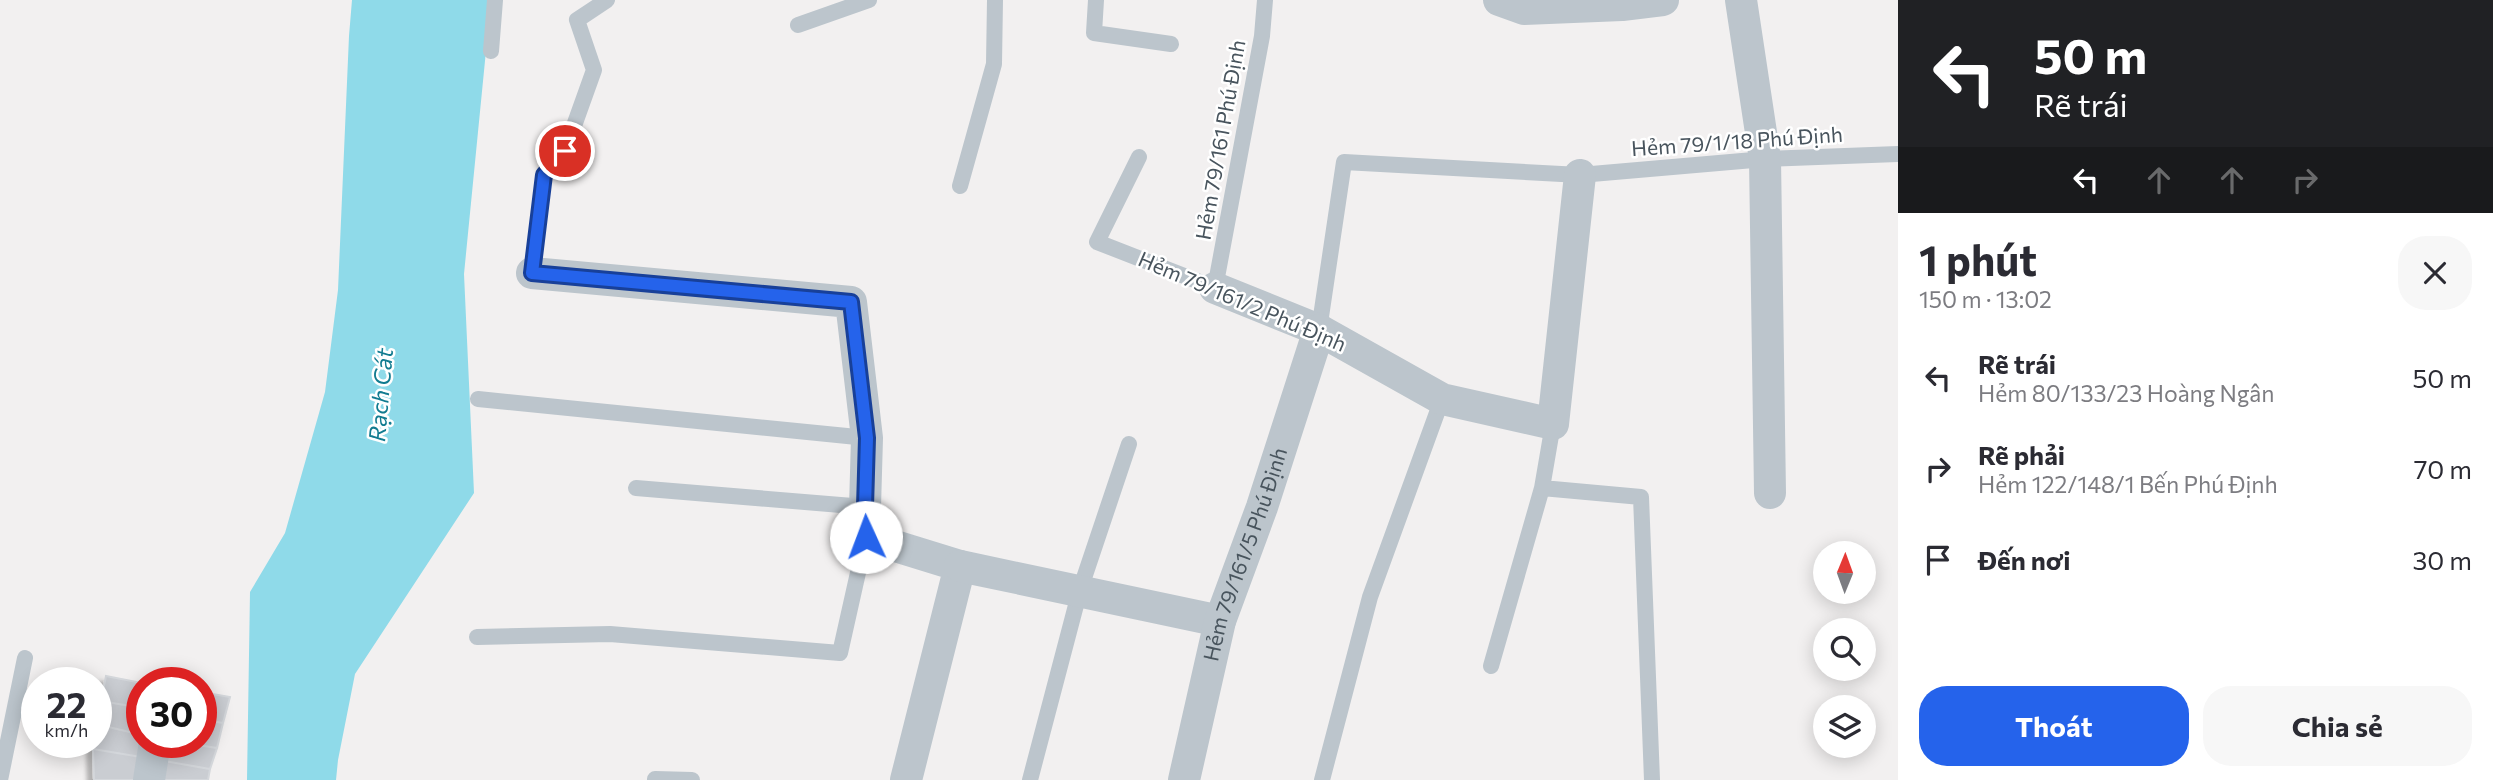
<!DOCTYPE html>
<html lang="vi">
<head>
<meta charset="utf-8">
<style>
	body { margin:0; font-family:Commissioner,sans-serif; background:#f7f7f7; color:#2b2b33; height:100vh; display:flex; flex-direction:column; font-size:26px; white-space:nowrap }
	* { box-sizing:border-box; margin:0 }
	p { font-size:23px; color:#7c7c81 }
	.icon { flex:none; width:38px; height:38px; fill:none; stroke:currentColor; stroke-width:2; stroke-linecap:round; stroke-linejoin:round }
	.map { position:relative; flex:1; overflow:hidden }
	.panel { display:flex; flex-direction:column; background:#fff; width:595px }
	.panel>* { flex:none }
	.top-card { background:#202124; color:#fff; overflow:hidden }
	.needle { width:46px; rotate:1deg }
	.controls { position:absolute; left:1813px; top:541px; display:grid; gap:14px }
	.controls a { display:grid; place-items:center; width:63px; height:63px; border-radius:50%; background:#fff; box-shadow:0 4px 18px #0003; font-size:35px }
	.speed { position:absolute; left:21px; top:667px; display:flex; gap:14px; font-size:35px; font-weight:700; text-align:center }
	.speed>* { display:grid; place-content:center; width:91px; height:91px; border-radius:50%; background:#fff; box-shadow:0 4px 18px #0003; line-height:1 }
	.speed small { font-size:18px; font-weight:400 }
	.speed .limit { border:10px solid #d22; background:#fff; color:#111 }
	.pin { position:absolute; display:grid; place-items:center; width:60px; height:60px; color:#fff; margin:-30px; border:4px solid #fff; border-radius:50%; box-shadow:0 2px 7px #0007 }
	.me { position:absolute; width:77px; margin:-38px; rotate:358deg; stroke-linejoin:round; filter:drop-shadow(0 0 5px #0008) }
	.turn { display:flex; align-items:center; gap:24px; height:147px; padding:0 21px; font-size:32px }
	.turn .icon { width:91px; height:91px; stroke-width:2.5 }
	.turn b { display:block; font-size:49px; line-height:60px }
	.lanes { display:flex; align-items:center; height:66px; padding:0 21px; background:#0003; justify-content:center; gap:35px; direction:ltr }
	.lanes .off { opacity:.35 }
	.round { display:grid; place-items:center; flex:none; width:74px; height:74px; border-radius:28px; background:#f7f7f7 }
	.headline { display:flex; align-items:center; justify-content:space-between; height:119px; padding:0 21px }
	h1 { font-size:42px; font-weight:700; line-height:52px }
	.button { display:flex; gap:14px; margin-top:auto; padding:14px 21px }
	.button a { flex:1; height:80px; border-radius:28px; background:#2563eb; color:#fff; font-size:28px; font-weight:700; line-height:80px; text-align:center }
	.button a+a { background:#f7f7f7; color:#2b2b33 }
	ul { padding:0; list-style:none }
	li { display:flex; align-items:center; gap:21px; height:91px; padding:0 21px }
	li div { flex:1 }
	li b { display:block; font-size:26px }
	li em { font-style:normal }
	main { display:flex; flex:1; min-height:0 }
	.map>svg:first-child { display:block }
	.water { fill:#8fdae9 }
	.building { fill:#cacdd2; stroke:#d4d7db; stroke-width:2; filter:url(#shadow) }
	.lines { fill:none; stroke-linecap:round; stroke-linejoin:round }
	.service { stroke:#bcc5cc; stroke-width:16 }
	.minor { stroke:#bcc5cc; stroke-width:32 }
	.route-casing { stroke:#184099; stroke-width:18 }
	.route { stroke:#2563eb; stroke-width:12 }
	.labels { text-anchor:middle; stroke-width:5; stroke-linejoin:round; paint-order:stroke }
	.street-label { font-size:21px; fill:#48545d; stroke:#fff }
	.water-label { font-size:23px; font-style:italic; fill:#117b90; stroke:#fff }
</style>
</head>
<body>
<main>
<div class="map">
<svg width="1898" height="780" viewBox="0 0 1898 780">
	<defs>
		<filter id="shadow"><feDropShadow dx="-6" dy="6" stdDeviation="2" flood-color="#0004"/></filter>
	</defs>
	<rect width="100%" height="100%" fill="#f2f0f0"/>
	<!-- water -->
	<path class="water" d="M 352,0 L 491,0 L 464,274 L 474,493 L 355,674 L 338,760 L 336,780 L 247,780 L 250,592 L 285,533 L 325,392 L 338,290 L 349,36 Z"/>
	<!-- building -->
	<path class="building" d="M 106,676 L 142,683 L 142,708 L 101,701 Z
		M 201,692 L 230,697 L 223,723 L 201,719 Z
		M 101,701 L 142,708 L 142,735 L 96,724 Z
		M 201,719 L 223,723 L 217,748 L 179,742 L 201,742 Z
		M 96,724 L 142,735 L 153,759 L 93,749 L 94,742 L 96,742 Z
		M 155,742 L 179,742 L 217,748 L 210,769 L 153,759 Z
		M 93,749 L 153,759 L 149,780 L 94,780 Z
		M 153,759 L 210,769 L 208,780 L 149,780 Z"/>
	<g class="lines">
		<!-- service -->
		<path class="service" d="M 1096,0 L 1094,33 L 1171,44
			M 798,25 L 869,0
			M 491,51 L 495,0
			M 1139,157 L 1097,242 L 1215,288 L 1262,36 L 1265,0
			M 960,186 L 994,64 L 995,0
			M 532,273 L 544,175 L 565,151 L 594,70 L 577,20 L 607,0
			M 1319,330 L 1344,162 L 1580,175 L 1765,159 L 1898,154
			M 478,399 L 867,438
			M 636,488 L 865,507
			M 1542,488 L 1553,424
			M 477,637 L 610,634 L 840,653 L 866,537
			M 1491,666 L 1542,488 L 1641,497 L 1652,780
			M 655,779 L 692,780
			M 0,780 L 25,658
			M 1030,780 L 1080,590 L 1129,444
			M 1322,780 L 1370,597 L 1442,399"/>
		<!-- minor -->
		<g class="minor">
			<path d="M 1499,0 L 1524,9 L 1622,5 L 1663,0"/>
			<path d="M 1741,0 L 1765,159 L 1770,493"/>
			<path d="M 532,273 L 851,302 L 867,438 L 865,507 L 866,537 L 960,566 L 906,780"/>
			<path d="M 1215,288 L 1319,330 L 1442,399 L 1553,424 L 1580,175"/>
			<path d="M 960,566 L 1220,621"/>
			<path d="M 149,780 L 155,742"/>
			<path id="s1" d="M 1184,780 L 1220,621 L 1262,507 L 1319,330"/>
		</g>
	</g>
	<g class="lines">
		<!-- route casing -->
		<g class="route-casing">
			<path id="route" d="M 565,151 L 544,175 L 532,273 L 851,302 L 867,438 L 865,507 L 866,537"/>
		</g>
		<!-- route -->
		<use href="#route" class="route"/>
	</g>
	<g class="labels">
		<!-- street labels -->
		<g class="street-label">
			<text transform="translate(1221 140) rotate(-80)" y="7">Hẻm 79/161 Phú Định</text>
			<text transform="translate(1737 142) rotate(-4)" y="7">Hẻm 79/1/18 Phú Định</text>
			<text transform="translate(1242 302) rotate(23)" y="7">Hẻm 79/161/2 Phú Định</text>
			<text dy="7" stroke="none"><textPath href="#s1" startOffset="234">Hẻm 79/161/5 Phú Định</textPath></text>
		</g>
		<!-- water labels -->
		<g class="water-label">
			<text transform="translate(381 395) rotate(-85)" y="8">Rạch Cát</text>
		</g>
	</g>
</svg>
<div class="controls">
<a><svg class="needle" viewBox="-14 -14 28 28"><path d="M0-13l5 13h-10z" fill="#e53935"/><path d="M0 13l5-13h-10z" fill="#7c7c81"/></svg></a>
<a><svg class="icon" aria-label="search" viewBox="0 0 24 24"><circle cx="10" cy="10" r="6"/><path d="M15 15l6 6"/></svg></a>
<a><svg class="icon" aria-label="layers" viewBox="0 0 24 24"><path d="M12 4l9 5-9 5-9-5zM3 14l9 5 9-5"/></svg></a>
</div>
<div class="speed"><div>22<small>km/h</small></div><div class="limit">30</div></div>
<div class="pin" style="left:565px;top:151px;background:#d93025"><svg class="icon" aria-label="arrive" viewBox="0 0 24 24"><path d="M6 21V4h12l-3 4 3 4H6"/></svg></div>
<svg class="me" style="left:866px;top:537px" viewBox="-20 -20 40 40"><circle r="19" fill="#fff"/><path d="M0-13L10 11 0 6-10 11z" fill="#2563eb"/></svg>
</div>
<section class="panel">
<div class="top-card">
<div class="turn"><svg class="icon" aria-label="left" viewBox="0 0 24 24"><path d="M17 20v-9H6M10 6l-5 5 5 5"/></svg><div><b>50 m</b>Rẽ trái</div></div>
<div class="lanes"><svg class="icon" aria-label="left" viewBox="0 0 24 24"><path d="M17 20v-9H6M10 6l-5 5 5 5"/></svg><svg class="icon off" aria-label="ahead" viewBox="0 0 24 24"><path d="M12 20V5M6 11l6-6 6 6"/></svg><svg class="icon off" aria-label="ahead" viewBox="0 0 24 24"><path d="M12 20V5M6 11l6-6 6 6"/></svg><svg class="icon off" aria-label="right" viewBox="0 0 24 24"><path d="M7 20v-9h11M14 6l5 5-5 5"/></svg></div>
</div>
<div class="headline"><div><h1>1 phút</h1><p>150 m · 13:02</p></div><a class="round"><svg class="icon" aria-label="close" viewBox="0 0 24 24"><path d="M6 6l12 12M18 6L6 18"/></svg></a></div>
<ul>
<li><svg class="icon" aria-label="left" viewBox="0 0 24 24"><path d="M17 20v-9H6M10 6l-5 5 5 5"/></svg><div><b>Rẽ trái</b><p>Hẻm 80/133/23 Hoàng Ngân</p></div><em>50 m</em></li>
<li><svg class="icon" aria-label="right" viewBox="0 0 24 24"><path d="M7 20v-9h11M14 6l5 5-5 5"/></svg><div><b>Rẽ phải</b><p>Hẻm 122/148/1 Bến Phú Định</p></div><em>70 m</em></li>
<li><svg class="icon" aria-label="arrive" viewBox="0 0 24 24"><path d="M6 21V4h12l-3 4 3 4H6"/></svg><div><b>Đến nơi</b></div><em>30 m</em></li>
</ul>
<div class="button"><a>Thoát</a><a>Chia sẻ</a></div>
</section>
</main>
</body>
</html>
